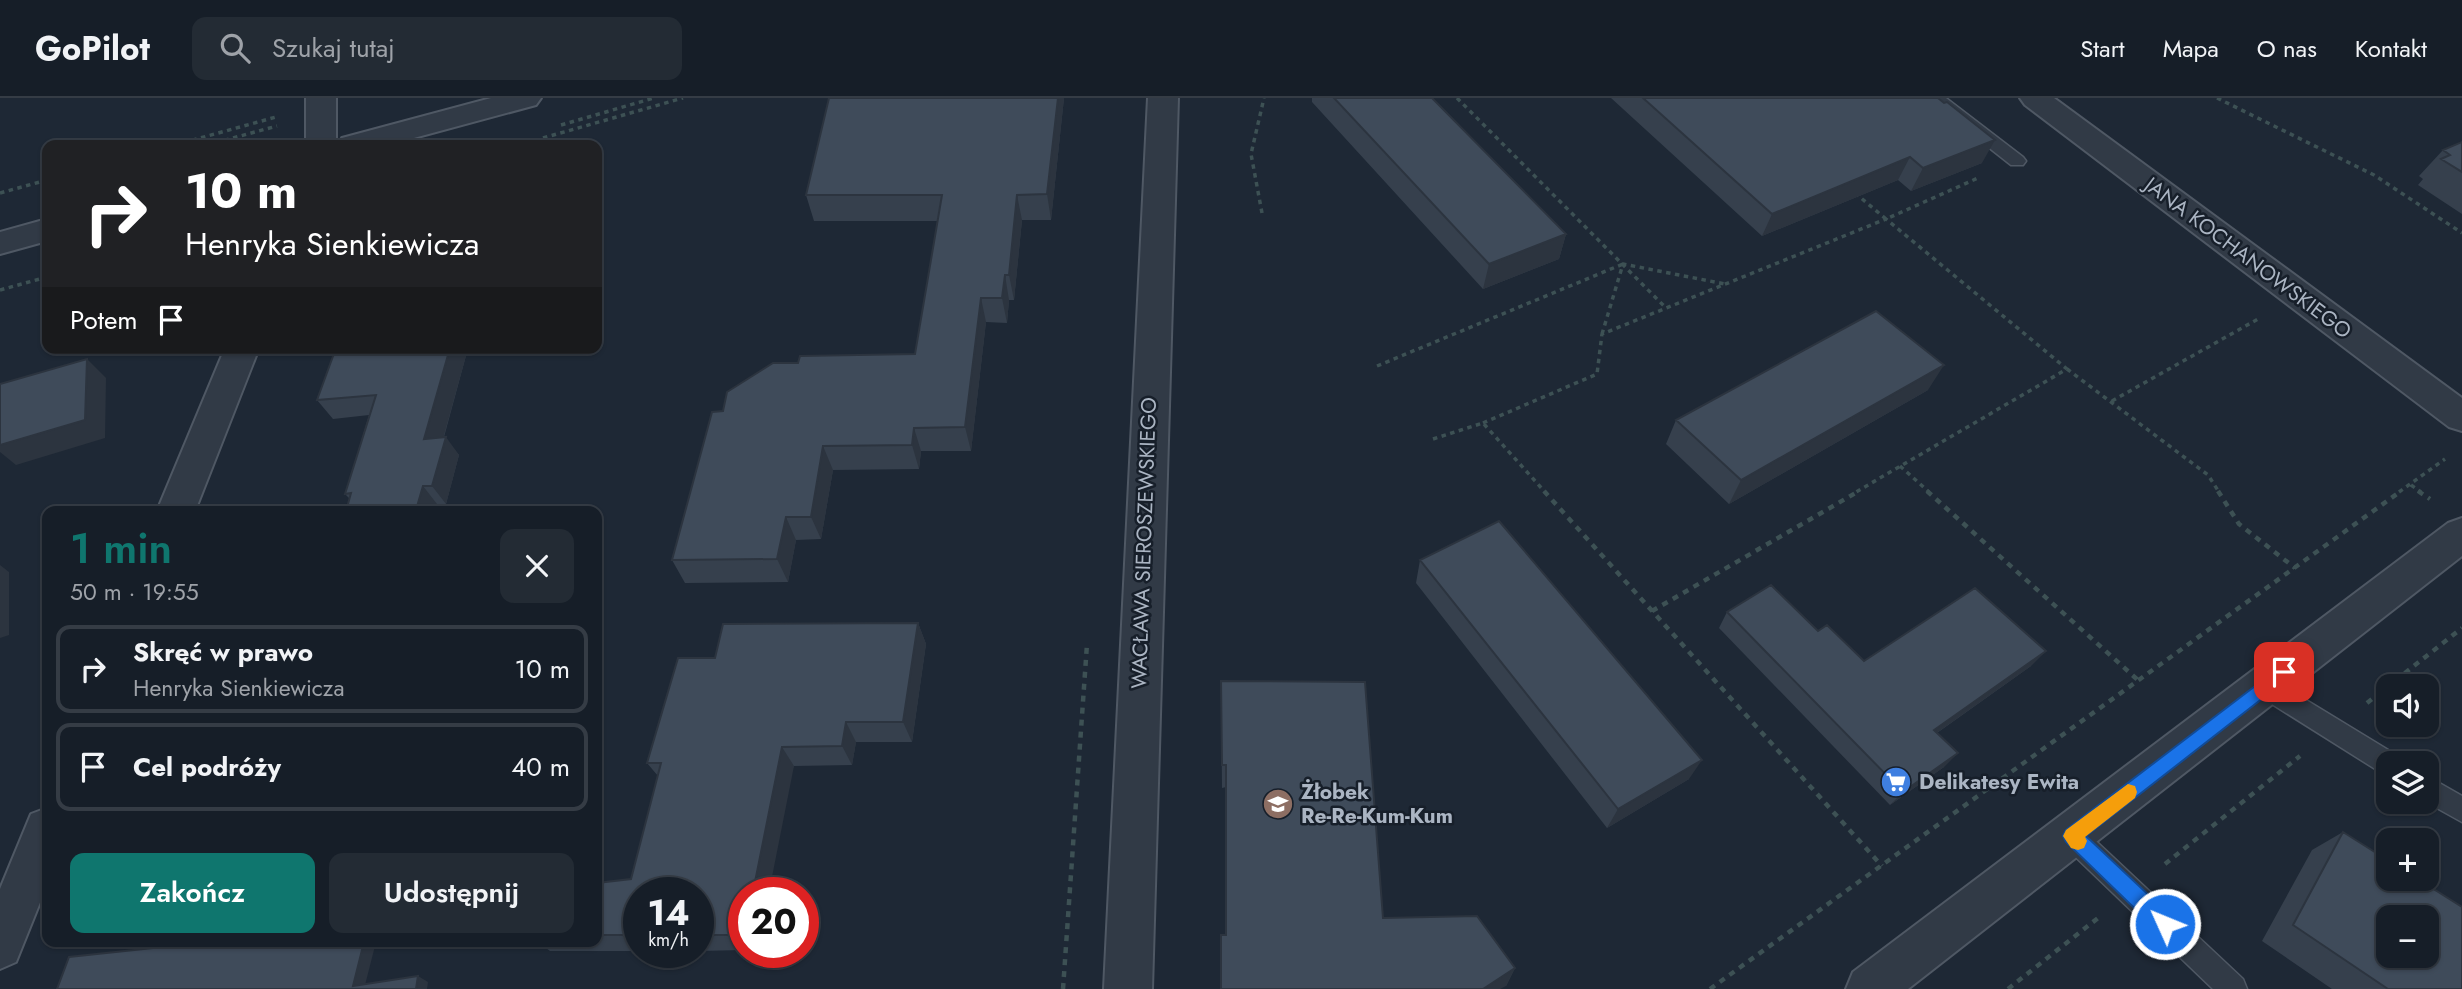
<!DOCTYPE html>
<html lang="pl">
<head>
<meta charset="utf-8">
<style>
	body { margin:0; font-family:Jost,sans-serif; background:#232b34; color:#f1f3f6; height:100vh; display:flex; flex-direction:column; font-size:26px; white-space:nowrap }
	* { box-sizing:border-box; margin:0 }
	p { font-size:23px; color:#9ea2a8 }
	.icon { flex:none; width:38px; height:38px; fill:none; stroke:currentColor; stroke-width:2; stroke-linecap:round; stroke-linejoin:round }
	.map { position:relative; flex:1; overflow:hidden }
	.panel { position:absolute; left:42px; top:408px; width:560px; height:441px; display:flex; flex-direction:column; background:#161e28; border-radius:14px; box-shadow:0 2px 5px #0004,0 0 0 2px #353c45 }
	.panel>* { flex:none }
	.top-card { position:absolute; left:42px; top:42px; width:560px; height:214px; border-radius:14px; box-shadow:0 2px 5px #0004,0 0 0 2px #353c45; background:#202124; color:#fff; overflow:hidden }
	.controls { position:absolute; left:2376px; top:576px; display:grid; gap:14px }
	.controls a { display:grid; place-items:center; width:63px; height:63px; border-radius:14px; background:#161e28; box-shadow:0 2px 5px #0004,0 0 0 2px #353c45; font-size:35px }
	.speed { position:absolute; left:623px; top:779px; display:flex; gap:14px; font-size:35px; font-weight:700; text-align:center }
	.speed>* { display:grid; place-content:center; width:91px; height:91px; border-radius:50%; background:#161e28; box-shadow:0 2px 5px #0004,0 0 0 2px #353c45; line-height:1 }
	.speed small { font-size:18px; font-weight:400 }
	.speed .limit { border:10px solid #d22; background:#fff; color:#111 }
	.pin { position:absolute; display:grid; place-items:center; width:60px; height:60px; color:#fff; margin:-30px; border-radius:14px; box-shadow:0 4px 10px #0006 }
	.me { position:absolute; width:77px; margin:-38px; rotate:314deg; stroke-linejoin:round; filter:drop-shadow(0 0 5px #0008) }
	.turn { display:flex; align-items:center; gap:24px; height:147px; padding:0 28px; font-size:32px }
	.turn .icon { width:91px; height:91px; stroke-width:2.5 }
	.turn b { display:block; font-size:49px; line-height:60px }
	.then { display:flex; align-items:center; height:66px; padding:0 28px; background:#0003; gap:14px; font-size:26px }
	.round { display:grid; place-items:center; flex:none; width:74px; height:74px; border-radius:14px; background:#232b34 }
	.overview { display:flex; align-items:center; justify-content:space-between; height:119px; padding:0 28px }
	h1 { font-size:42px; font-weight:600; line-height:52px; color:#0f766e }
	.button { display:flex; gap:14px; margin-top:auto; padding:14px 28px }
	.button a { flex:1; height:80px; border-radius:14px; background:#0f766e; color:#fff; font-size:28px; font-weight:600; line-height:80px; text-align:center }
	.button a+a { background:#232b34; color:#f1f3f6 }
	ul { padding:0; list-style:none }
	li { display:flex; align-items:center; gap:21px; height:88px; margin:0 14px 10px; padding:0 14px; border:4px solid #353c45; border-radius:14px }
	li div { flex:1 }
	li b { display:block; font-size:26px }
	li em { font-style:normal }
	header { display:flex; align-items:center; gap:42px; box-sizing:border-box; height:98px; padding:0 35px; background:#161e28; border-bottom:2px solid #353c45 }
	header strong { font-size:33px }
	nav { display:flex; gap:38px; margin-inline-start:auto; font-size:24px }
	.search { width:490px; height:63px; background:#232b34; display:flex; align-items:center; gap:18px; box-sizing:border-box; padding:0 24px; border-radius:14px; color:#9ea2a8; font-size:26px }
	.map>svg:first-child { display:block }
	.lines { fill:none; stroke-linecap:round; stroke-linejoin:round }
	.service-casing { stroke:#4f5864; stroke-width:3 }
	.minor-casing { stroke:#4f5864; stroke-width:4 }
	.tertiary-casing { stroke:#4f5864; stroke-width:4 }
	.path-far1 { stroke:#3d5154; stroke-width:3.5; stroke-dasharray:4.5 4.5; stroke-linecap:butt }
	.path { stroke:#3d5154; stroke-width:4.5; stroke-dasharray:6 6; stroke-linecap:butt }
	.service { fill:#313a46; fill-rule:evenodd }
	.minor { fill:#313a46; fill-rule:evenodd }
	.tertiary { fill:#313a46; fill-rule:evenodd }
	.wall { fill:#36404d }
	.shaded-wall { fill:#2c343f }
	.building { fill:#3f4b5a; stroke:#2c343f; stroke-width:2; fill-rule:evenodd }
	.route { fill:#1a73e8; stroke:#114b97; stroke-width:2 }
	.slow { fill:#f59e0b }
	.labels { text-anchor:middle; stroke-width:5; stroke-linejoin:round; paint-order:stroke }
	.street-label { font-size:21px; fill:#abb5c3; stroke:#171f2a }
	.poi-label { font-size:21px; font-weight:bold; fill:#abb5c3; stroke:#171f2a; text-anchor:start }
</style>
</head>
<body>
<header>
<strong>GoPilot</strong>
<div class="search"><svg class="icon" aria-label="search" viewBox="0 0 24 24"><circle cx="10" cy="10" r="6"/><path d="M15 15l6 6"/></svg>Szukaj tutaj</div>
<nav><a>Start</a><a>Mapa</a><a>O nas</a><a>Kontakt</a></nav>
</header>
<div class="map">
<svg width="2462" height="891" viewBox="0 0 2462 891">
	<rect width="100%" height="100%" fill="#1e2835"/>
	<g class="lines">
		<!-- service casing -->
		<g class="service-casing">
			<path id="service" d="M 1926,0 L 1946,0 L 2023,59 L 2026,63 L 2023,67 L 2011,67 Z
				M 2265,577 L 2398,658 L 2401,665 L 2389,665 L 2389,677 L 2380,674 L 2256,596 L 2253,588 L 2256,580 Z
				M 2427,678 L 2462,698 L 2462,724 L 2426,704 Z
				M 2072,726 L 2081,729 L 2243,881 L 2247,891 L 2213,891 L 2063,747 L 2059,738 L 2063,729 Z"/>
		</g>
		<!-- minor casing -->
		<g class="minor-casing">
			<path id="minor" d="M 306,0 L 336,0 L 336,47 L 306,47 Z
				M 1148,0 L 1178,0 L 1152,891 L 1104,891 Z
				M 2020,0 L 2054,0 L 2462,300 L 2462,333 L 2449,329 L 2025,7 Z
				M 225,250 L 259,250 L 195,413 L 157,413 Z
				M 2462,420 L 2462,458 L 1908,891 L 1846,891 L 1853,874 L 2448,425 Z
				M 47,710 L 47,787 L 16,864 L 0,871 L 0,791 L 31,716 Z"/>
		</g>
		<!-- tertiary casing -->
		<g class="tertiary-casing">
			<path id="tertiary" d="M 491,0 L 541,0 L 536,7 L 388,47 L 338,47 L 342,40 Z
				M 47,121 L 47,143 L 0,156 L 0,134 Z"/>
		</g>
		<!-- path-far1 -->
		<path class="path-far1" d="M 1457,0 L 1666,210
			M 2217,0 L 2374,77 L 2462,135
			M 561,27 L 654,0
			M 543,40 L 683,0
			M 175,47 L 276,19
			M 207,47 L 277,28
			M 0,95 L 47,82
			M 1855,95 L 1886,121 L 1978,80
			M 1262,115 L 1251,56 L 1264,0
			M 0,192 L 47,179
			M 1602,236 L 1623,166 L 1725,186
			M 1377,268 L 1623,166
			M 2067,271 L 2208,377 L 2219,394
			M 2112,303 L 2258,221
			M 1483,325 L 1597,276 L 1602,236 L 1886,121 L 2067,271 L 1856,394
			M 1433,341 L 1483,325 L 1545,394
			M 1900,368 L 1929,394
			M 2411,387 L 2421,394
			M 2399,394 L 2445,361"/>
		<!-- path -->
		<path class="path" d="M 1544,393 L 1882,768
			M 1927,393 L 2139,583
			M 2218,393 L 2239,426 L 2295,470
			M 2418,393 L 2430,401
			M 1652,513 L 1859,393
			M 2367,605 L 2462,530
			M 2165,766 L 2300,658
			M 1063,891 L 1087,546
			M 1710,891 L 2401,393
			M 2008,891 L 2098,820"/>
		<!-- service -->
		<use href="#service" class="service"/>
		<!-- minor -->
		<use href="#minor" class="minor"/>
		<!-- tertiary -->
		<use href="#tertiary" class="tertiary"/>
	</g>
	<!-- wall -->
	<path class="wall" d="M 1064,0 L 1051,122 L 1022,122 L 1014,202 L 1009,202 L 1007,225 L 986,224 L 971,353 L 921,353 L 919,371 L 833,372 L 821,441 L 796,442 L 788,484 L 685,485 L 672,462 L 723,313 L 798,265 L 915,256 L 938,123 L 814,123 L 806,97 Z
		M 1312,0 L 1432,0 L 1566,136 L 1559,161 L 1483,191 L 1312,4 Z
		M 1611,0 L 1938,0 L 1982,65 L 1911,93 L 1898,82 L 1762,138 Z
		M 2462,44 L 2462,116 L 2418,87 L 2423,81 L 2419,78 L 2443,52 Z
		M 467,254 L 444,339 L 459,357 L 446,406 L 437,406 L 435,413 L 346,413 L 350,401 L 345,396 L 369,317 L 333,321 L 317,302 Z
		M 1928,292 L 1729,406 L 1666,346 L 1676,322 Z
		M 1420,462 L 1689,681 L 1607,730 L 1416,485 Z
		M 1727,514 L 1818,533 L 1864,563 L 2031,568 L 1937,635 L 1944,669 L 1890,707 L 1719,530 Z
		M 918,525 L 926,546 L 912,644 L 856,644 L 852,667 L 794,668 L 744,794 L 744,852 L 698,853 L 698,794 L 639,794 L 639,853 L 550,853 L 538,844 L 597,844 L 597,785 L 631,781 L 658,678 L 647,665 L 715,560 Z
		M 1221,583 L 1383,820 L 1515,870 L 1506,888 L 1226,837 L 1226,689 L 1222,690 Z
		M 2343,734 L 2462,891 L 2332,891 L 2262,843 L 2312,752 Z"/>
	<!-- shaded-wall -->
	<path class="shaded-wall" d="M 1058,0 L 1064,0 L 1051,122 L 1047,96 Z
		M 1995,42 L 1982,65 L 1911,93 L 1923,70 Z
		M 1910,59 L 1898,82 L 1762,138 L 1772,116 Z
		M 1017,97 L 1022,122 L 1014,202 L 1009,177 Z
		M 1566,136 L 1559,161 L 1483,191 L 1489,166 Z
		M 1005,177 L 1009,202 L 1007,225 L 1002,200 Z
		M 981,200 L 986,224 L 971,353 L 965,329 Z
		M 450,250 L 464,250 L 467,254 L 438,359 L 424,341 Z
		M 87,261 L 106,280 L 105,340 L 16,367 L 0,354 L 0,347 Z
		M 1944,267 L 1928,292 L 1729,406 L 1741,382 Z
		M 914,330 L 921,353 L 919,371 L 912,347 Z
		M 446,339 L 459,357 L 446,406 L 432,388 Z
		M 823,348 L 833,372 L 821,441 L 811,419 Z
		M 423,388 L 437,406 L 435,413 L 417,413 L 416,412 Z
		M 786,419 L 796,442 L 788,484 L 777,461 Z
		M 0,467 L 9,474 L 9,537 L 0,540 Z
		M 918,525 L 926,546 L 912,644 L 903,624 Z
		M 2046,553 L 2031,568 L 1921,646 L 1934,632 Z
		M 846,624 L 856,644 L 852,667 L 842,648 Z
		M 782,649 L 794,668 L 769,794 L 753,794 Z
		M 1958,655 L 1944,669 L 1890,707 L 1903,694 Z
		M 1702,662 L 1689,681 L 1607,730 L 1618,711 Z
		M 364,844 L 376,844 L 364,891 L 353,888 Z
		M 1515,870 L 1506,888 L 1500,891 L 1483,891 Z
		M 418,878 L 428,884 L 427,891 L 416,891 Z"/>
	<!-- building -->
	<path class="building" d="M 829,0 L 1058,0 L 1047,96 L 1017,97 L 1009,177 L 1005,177 L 1002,200 L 981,200 L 965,329 L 914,330 L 912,347 L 823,348 L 811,419 L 786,419 L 777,461 L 672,462 L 712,314 L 723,313 L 727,294 L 773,265 L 798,265 L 800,258 L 915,256 L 942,97 L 806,97 Z
		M 1334,0 L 1432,0 L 1566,136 L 1489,166 Z
		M 1643,0 L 1938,0 L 1944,5 L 1947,4 L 1995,42 L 1923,70 L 1910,59 L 1772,116 Z
		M 2462,44 L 2462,74 L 2441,61 L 2450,57 L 2443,52 Z
		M 1876,213 L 1944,267 L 1741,382 L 1676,322 Z
		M 336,250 L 450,250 L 424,341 L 446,339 L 432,388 L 423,388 L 416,412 L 403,413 L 346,413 L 351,395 L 345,396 L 376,297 L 317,302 Z
		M 87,261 L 85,322 L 0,347 L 0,286 Z
		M 1499,423 L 1702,662 L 1618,711 L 1420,462 Z
		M 1771,487 L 1818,533 L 1827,527 L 1864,563 L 1975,490 L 2046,553 L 1934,632 L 1958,655 L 1903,694 L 1727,514 Z
		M 918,525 L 903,624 L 846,624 L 842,648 L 782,649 L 753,794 L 744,794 L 744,837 L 698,837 L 698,794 L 639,794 L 639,837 L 597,837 L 597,785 L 631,781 L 661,665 L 647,665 L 678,560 L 715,560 L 723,526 Z
		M 1221,583 L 1365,584 L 1383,820 L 1477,818 L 1515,870 L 1483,891 L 1221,891 L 1221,837 L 1226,837 L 1226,667 L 1222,667 Z
		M 2343,734 L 2389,763 L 2389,780 L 2416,780 L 2462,809 L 2462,891 L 2388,891 L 2293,827 ZM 2389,819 L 2427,819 L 2427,858 L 2389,858 Z
		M 209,844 L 364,844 L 353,888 L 418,878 L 416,891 L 57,891 L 69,859 Z"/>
	<!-- route -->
	<path class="route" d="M 2284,566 L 2290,568 L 2292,574 L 2290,579 L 2086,738 L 2172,819 L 2175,826 L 2172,833 L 2165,835 L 2158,833 L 2066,744 L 2063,738 L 2066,732 Z"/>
	<!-- slow -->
	<path class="slow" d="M 2128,686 L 2135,688 L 2137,694 L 2135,700 L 2085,739 L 2087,743 L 2084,750 L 2078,752 L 2071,750 L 2063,738 L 2066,732 Z"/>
	<!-- icons -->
	<defs>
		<g id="supermarket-disc" transform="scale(1.575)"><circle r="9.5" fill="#3f7fe0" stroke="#171f2a"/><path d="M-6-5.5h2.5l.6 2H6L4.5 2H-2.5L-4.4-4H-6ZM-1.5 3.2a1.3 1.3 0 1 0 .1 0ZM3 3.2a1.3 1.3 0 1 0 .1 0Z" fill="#fff"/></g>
		<g id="school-disc" transform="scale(1.575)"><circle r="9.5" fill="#8d6e63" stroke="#171f2a"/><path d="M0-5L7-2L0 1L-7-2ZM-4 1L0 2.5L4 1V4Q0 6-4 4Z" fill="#fff"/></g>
	</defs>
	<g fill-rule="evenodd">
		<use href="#supermarket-disc" x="1896" y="684"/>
		<use href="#school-disc" x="1278" y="706"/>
	</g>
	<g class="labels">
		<!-- street labels -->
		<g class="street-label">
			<text transform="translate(2248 160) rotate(37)" y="7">JANA KOCHANOWSKIEGO</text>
			<text transform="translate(1144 445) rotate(-88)" y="7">WACŁAWA SIEROSZEWSKIEGO</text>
		</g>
		<!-- poi labels -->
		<g class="poi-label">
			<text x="1919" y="691">Delikatesy Ewita</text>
			<text x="1301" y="701">Żłobek<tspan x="1301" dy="24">Re-Re-Kum-Kum</tspan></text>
		</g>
	</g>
</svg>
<div class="controls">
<a><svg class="icon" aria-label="sound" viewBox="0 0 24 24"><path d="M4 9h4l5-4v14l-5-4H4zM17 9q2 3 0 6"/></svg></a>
<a><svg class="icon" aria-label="layers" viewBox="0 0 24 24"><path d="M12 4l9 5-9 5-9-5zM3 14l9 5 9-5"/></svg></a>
<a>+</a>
<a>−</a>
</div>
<div class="speed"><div>14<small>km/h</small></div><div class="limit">20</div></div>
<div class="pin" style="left:2284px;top:574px;background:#d93025"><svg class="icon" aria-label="arrive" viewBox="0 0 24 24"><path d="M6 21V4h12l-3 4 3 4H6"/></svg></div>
<svg class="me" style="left:2165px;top:826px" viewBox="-20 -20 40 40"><circle r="17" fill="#1a73e8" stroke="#fff" stroke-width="3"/><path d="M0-11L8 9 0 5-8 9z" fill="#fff"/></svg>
<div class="top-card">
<div class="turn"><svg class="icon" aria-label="right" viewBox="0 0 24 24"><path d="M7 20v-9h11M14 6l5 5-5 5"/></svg><div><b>10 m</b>Henryka Sienkiewicza</div></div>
<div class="then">Potem<svg class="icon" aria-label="arrive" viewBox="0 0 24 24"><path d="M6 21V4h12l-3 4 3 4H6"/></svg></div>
</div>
<section class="panel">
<div class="overview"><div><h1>1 min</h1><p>50 m · 19:55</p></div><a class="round"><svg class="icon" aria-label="close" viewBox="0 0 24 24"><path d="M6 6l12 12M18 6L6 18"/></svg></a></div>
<ul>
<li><svg class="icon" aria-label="right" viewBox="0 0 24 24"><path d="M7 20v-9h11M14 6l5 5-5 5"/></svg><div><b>Skręć w prawo</b><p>Henryka Sienkiewicza</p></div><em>10 m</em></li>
<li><svg class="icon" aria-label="arrive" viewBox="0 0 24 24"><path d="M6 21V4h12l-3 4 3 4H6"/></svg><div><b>Cel podróży</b></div><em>40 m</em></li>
</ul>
<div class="button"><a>Zakończ</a><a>Udostępnij</a></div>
</section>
</div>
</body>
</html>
